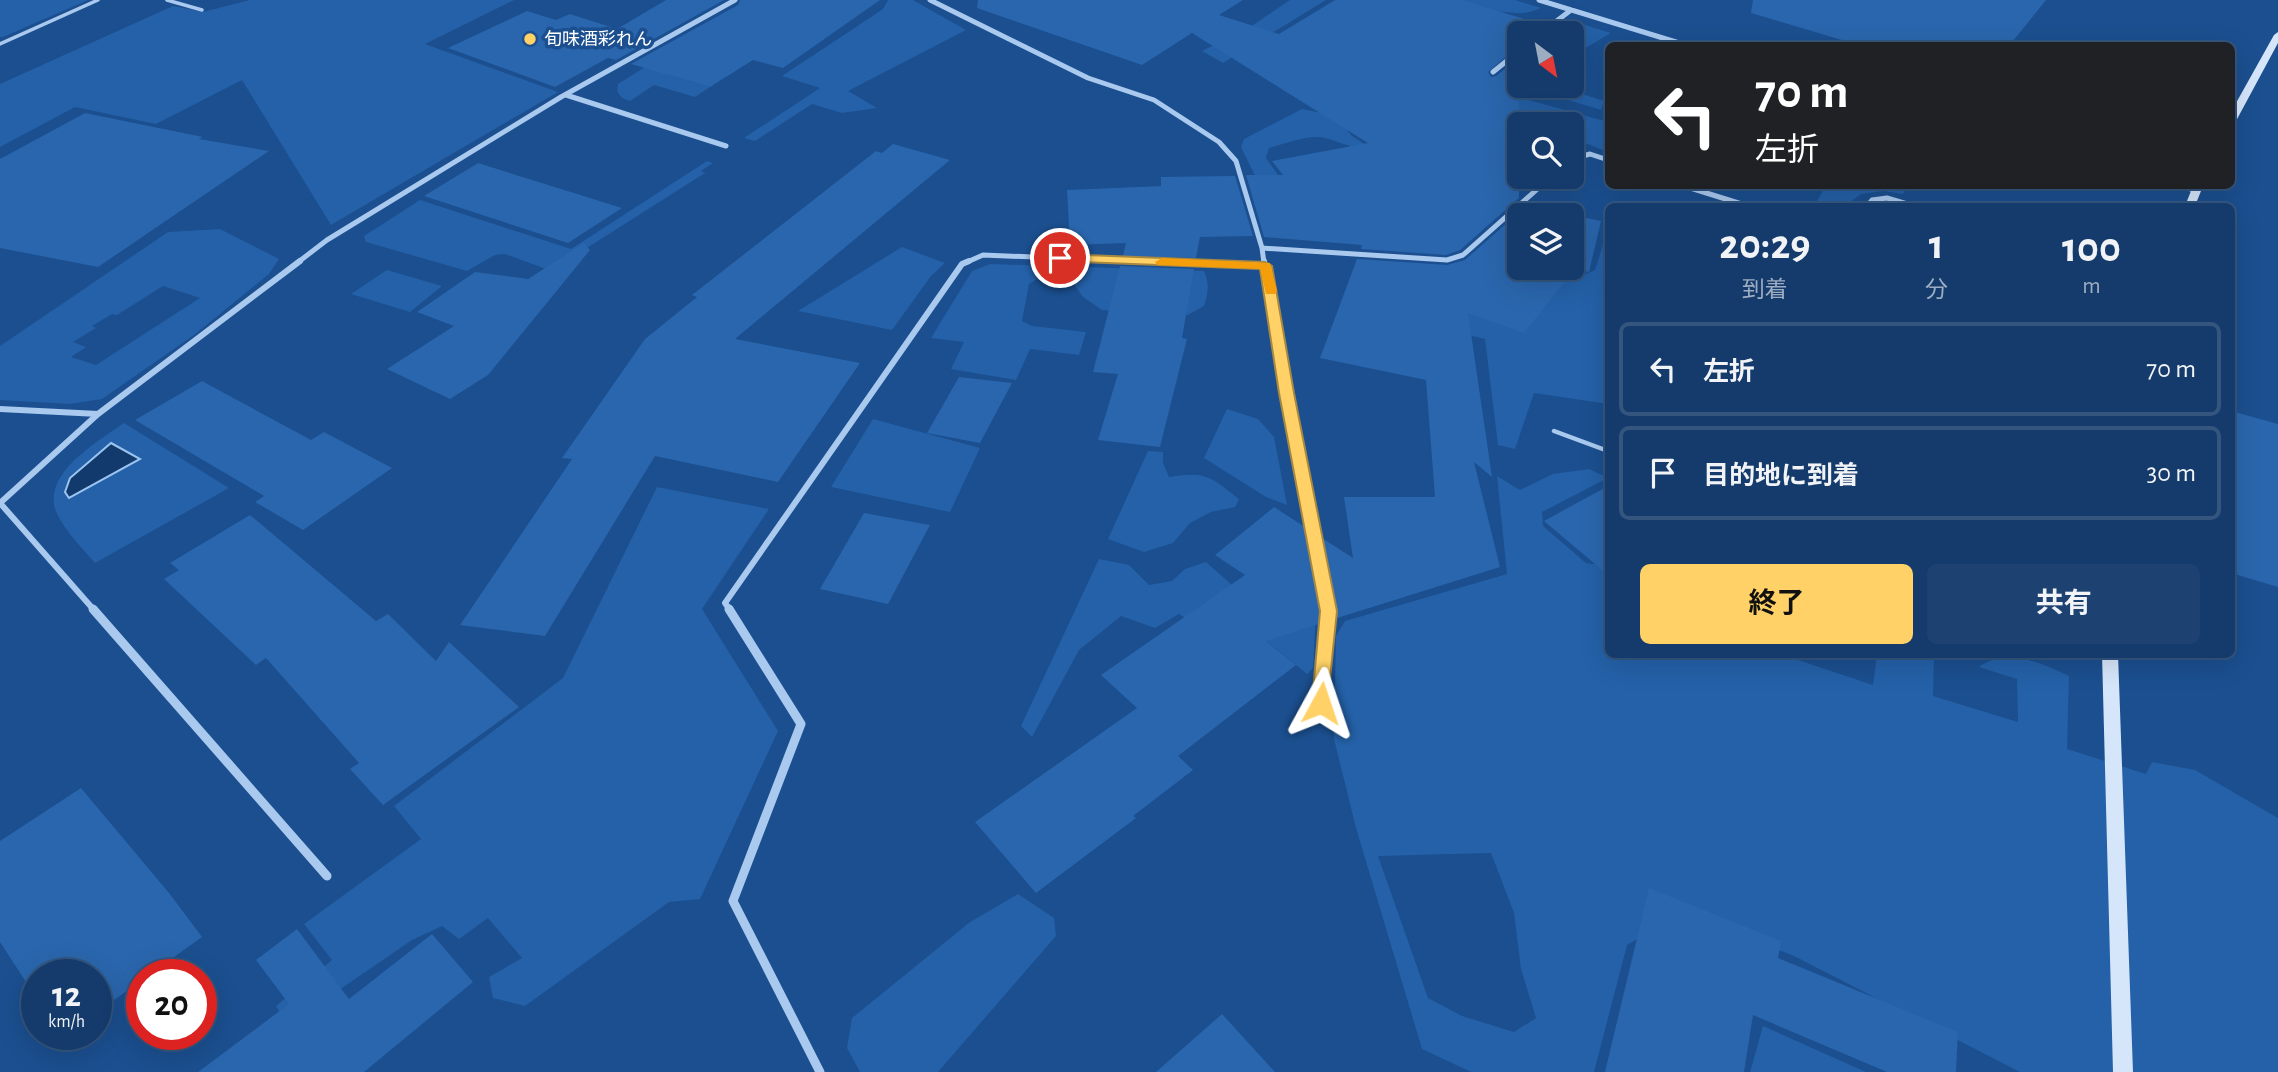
<!DOCTYPE html>
<html lang="ja">
<head>
<meta charset="utf-8">
<style>
	body { margin:0; font-family:"Alegreya Sans","Noto Sans JP",sans-serif; background:#1d4271; color:#f1f3f6; height:100vh; display:flex; flex-direction:column; font-size:26px; white-space:nowrap }
	* { box-sizing:border-box; margin:0 }
	p { font-size:23px; color:#9dadc1 }
	.icon { flex:none; width:38px; height:38px; fill:none; stroke:currentColor; stroke-width:2; stroke-linecap:round; stroke-linejoin:round }
	.map { position:relative; flex:1; overflow:hidden }
	.details { position:absolute; left:1605px; top:203px; width:630px; height:455px; display:flex; flex-direction:column; background:#143b6b; border-radius:10px; box-shadow:0 7px 28px #0002,0 0 0 2px #33557e }
	.details>* { flex:none }
	.hud { position:absolute; left:1605px; top:42px; width:630px; height:147px; border-radius:10px; box-shadow:0 7px 28px #0002,0 0 0 2px #33557e; background:#202124; color:#fff; overflow:hidden }
	.needle { width:46px; rotate:148deg }
	.buttons { position:absolute; left:1507px; top:21px; display:grid; gap:14px }
	.buttons a { display:grid; place-items:center; width:77px; height:77px; border-radius:10px; background:#143b6b; box-shadow:0 7px 28px #0002,0 0 0 2px #33557e; font-size:35px }
	.speed { position:absolute; left:21px; top:959px; display:flex; gap:14px; font-size:35px; font-weight:700; text-align:center }
	.speed>* { display:grid; place-content:center; width:91px; height:91px; border-radius:50%; background:#143b6b; box-shadow:0 7px 28px #0002,0 0 0 2px #33557e; line-height:1 }
	.speed small { font-size:18px; font-weight:400 }
	.speed .limit { border:10px solid #d22; background:#fff; color:#111 }
	.pin { position:absolute; display:grid; place-items:center; width:60px; height:60px; color:#fff; margin:-30px; border:4px solid #fff; border-radius:50%; box-shadow:0 2px 7px #0007 }
	.me { position:absolute; width:77px; margin:-38px; rotate:5deg; stroke-linejoin:round; filter:drop-shadow(0 0 5px #0008) }
	.turn { display:flex; align-items:center; gap:24px; height:147px; padding:0 35px; font-size:32px }
	.turn .icon { width:91px; height:91px; stroke-width:2.5 }
	.turn b { display:block; font-size:49px; line-height:60px }
	.eta { display:flex; justify-content:space-evenly; align-items:center; height:119px; text-align:center }
	.eta b { font-size:42px; font-weight:700; line-height:49px }
	.primary-button { display:flex; gap:14px; margin-top:auto; padding:14px 35px }
	.primary-button a { flex:1; height:80px; border-radius:10px; background:#ffd166; color:#111; font-size:28px; font-weight:700; line-height:80px; text-align:center }
	.primary-button a+a { background:#1d4271; color:#f1f3f6 }
	ul { padding:0; list-style:none }
	li { display:flex; align-items:center; gap:21px; height:94px; margin:0 14px 10px; padding:0 21px; border:4px solid #33557e; border-radius:10px }
	li div { flex:1 }
	li b { display:block; font-size:26px }
	li em { font-style:normal }
	.map>svg:first-child { display:block }
	.green { fill:#2461a8; fill-rule:evenodd }
	.water { fill:#123a6d; stroke:#9cc4f0; stroke-width:2 }
	.building { fill:#2a66ad; fill-rule:evenodd }
	.lines { fill:none; stroke-linecap:round; stroke-linejoin:round }
	.lane-far2 { stroke:#a9c9ee; stroke-width:3.5 }
	.lane-far1 { stroke:#a9c9ee; stroke-width:4.5 }
	.lane { stroke:#a9c9ee; stroke-width:6 }
	.street-far2 { stroke:#a9c9ee; stroke-width:5 }
	.street-far1 { stroke:#a9c9ee; stroke-width:6 }
	.street { stroke:#a9c9ee; stroke-width:9 }
	.secondary { fill:#d6e6fa; fill-rule:evenodd }
	.route { fill:#ffd166; stroke:#a68842; stroke-width:2 }
	.slow { fill:#f59e0b }
	.poi-dot { fill:#ffd166; stroke:#1b4f8f; stroke-width:2.5 }
	.labels { text-anchor:middle; stroke-width:7; stroke-linejoin:round; paint-order:stroke }
	.far-poi-label { font-size:18px; fill:#fff; stroke:#1b4f8f; text-anchor:start }
</style>
</head>
<body>
<div class="map">
<svg width="2278" height="1072" viewBox="0 0 2278 1072">
	<rect width="100%" height="100%" fill="#1b4f8f"/>
	<!-- green -->
	<path class="green" d="M 0,0 L 88,0 L 3,37 L 0,37 Z
		M 250,0 L 514,0 L 425,44 L 558,92 L 331,225 L 242,80 L 156,124 L 75,107 L 0,147 L 0,84 L 173,6 L 203,12 Z
		M 888,0 L 913,0 L 966,30 L 848,91 L 877,108 L 842,113 L 812,104 L 755,141 L 744,138 L 820,88 L 782,76 L 883,9 Z
		M 1290,0 L 1326,0 L 1223,63 L 1202,51 L 1250,27 Z
		M 1446,0 L 1515,0 L 1541,8 C 1519,18 1514,10 1491,12 L 1390,107 L 1347,130 C 1353,140 1363,140 1369,149 C 1352,149 1341,142 1325,138 C 1309,134 1285,144 1269,148 L 1266,158 L 1283,182 L 1259,184 L 1241,147 L 1244,139 L 1302,109 L 1327,114 Z
		M 1585,25 L 1611,33 L 1572,56 L 1572,33 L 1562,33 L 1572,26 Z
		M 683,43 L 669,75 L 710,87 L 695,97 L 654,85 L 630,101 L 622,98 L 617,91 L 618,84 Z
		M 1528,86 L 1557,86 L 1604,101 L 1601,110 L 1526,87 Z
		M 1521,98 L 1608,122 L 1608,152 L 1572,138 L 1572,124 L 1527,124 L 1503,117 Z
		M 707,161 L 713,163 L 701,171 L 705,173 L 579,253 L 554,272 L 505,254 L 495,255 L 467,271 L 366,242 L 364,236 L 420,200 L 571,249 Z
		M 1826,186 L 1908,186 L 1903,194 L 1883,191 L 1861,194 L 1845,206 L 1814,206 Z
		M 1519,216 L 1519,268 L 1550,268 L 1584,275 L 1595,270 L 1608,229 L 1608,404 L 1534,393 L 1515,449 L 1498,445 L 1485,339 L 1421,323 L 1450,268 L 1468,260 Z
		M 220,229 L 279,259 L 269,274 L 194,335 L 102,399 L 70,404 L 0,400 L 0,346 L 168,232 ZM 163,286 L 200,298 L 96,365 L 71,357 L 86,347 L 73,342 L 96,328 L 92,326 L 112,314 L 117,315 Z
		M 902,247 L 945,263 L 931,276 L 892,330 L 798,311 Z
		M 990,264 L 1204,271 C 1210,284 1208,293 1204,306 L 1188,315 L 1102,310 L 1083,297 L 1073,283 L 1039,278 L 1029,284 L 1022,321 L 1032,326 L 1086,332 L 1079,355 L 1030,349 L 1016,380 L 951,369 L 964,342 L 931,338 L 972,271 Z
		M 387,270 L 442,286 L 410,312 L 351,294 Z
		M 1227,409 L 1258,419 L 1274,437 L 1287,505 L 1266,497 L 1204,458 Z
		M 873,419 L 980,448 L 950,512 L 831,487 Z
		M 124,423 L 229,488 L 95,563 C 83,549 67,533 58,516 C 37,476 97,442 124,423 Z
		M 1148,451 L 1163,452 L 1163,463 L 1169,477 C 1206,471 1210,476 1239,499 L 1235,507 L 1211,512 L 1190,523 L 1173,543 L 1144,552 L 1108,539 Z
		M 1589,469 L 1608,478 L 1542,512 L 1543,526 L 1586,563 L 1608,566 L 1608,654 L 1783,655 L 1873,685 L 1877,655 L 1934,655 L 1933,696 L 2018,722 L 2017,679 L 1979,667 C 2007,647 2041,663 2069,676 L 2067,749 L 2146,774 L 2152,762 L 2195,770 L 2278,818 L 2278,1072 L 2020,1072 L 1794,956 L 1678,909 L 1658,927 L 1627,945 L 1594,1072 L 1471,1072 L 1422,1049 L 1356,828 L 1334,739 L 1336,636 L 1345,621 L 1507,574 L 1497,476 L 1520,490 L 1553,474 ZM 1491,853 L 1514,913 L 1521,969 L 1536,1018 L 1514,1032 L 1462,1016 L 1428,998 L 1378,856 Z
		M 657,487 L 769,509 L 702,609 L 778,731 L 700,899 L 669,902 L 525,1006 L 493,998 L 489,977 L 522,958 L 488,918 L 459,939 L 442,926 L 412,940 L 288,1025 L 276,1006 L 332,960 L 304,924 L 421,839 L 394,806 L 563,678 Z
		M 1099,559 L 1129,565 L 1149,585 L 1172,581 L 1185,569 L 1206,562 L 1241,593 L 1200,628 L 1179,614 L 1155,628 L 1121,616 L 1079,650 L 1032,737 L 1021,726 Z
		M 1316,612 L 1313,668 L 1307,674 L 1242,621 Z
		M 1018,894 L 1054,918 L 1056,936 L 938,1072 L 860,1072 L 847,1048 L 852,1018 L 970,922 Z
		M 1763,1026 L 1866,1072 L 1750,1072 Z"/>
	<!-- water -->
	<path class="water" d="M 111,443 L 140,459 L 69,498 L 65,492 L 70,478 Z"/>
	<!-- building -->
	<path class="building" d="M 666,0 L 724,0 L 616,60 L 608,58 L 555,87 L 448,48 L 527,11 L 556,20 L 570,14 L 617,29 Z
		M 740,0 L 880,0 L 783,68 L 753,60 L 710,87 L 631,64 L 738,5 Z
		M 978,0 L 1243,0 L 1219,15 L 1279,34 L 1335,0 L 1462,0 L 1531,21 L 1528,24 L 1534,26 L 1524,33 L 1519,33 L 1519,46 L 1488,72 L 1491,77 L 1496,76 L 1519,58 L 1519,198 L 1460,250 L 1446,255 L 1361,249 L 1362,245 L 1264,237 L 1246,175 L 1283,175 L 1272,161 L 1368,143 L 1192,33 L 1142,65 L 977,8 Z
		M 1753,0 L 2046,0 L 2009,46 L 1862,46 L 1751,13 Z
		M 85,113 L 203,137 L 199,139 L 269,151 L 98,267 L 0,248 L 0,159 Z
		M 893,144 L 950,160 L 735,339 L 860,363 L 778,482 L 655,456 L 545,636 L 460,625 L 572,459 L 562,458 L 645,339 L 697,297 L 692,295 L 876,151 L 882,153 Z
		M 478,163 L 622,208 L 568,243 L 424,196 Z
		M 1235,176 L 1253,236 L 1200,237 L 1196,258 L 1123,256 L 1126,243 L 1070,245 L 1067,190 L 1161,186 L 1161,177 Z
		M 1526,206 L 1601,221 L 1589,272 L 1575,269 L 1524,333 L 1468,313 L 1492,477 L 1474,462 L 1500,567 L 1334,619 L 1335,609 L 1319,536 L 1353,558 L 1344,497 L 1435,497 L 1426,380 L 1320,358 L 1357,259 L 1447,265 L 1465,260 ZM 1519,215 L 1572,215 L 1572,268 L 1519,268 Z
		M 584,243 L 590,250 L 488,375 L 450,399 L 387,369 L 454,326 L 417,312 L 475,272 L 528,279 Z
		M 1120,266 L 1194,269 L 1182,338 L 1187,339 L 1160,447 L 1098,440 L 1118,374 L 1093,372 Z
		M 959,377 L 1012,383 L 980,443 L 927,433 Z
		M 202,381 L 311,440 L 324,432 L 392,468 L 303,530 L 255,502 L 264,496 L 135,420 Z
		M 2231,411 L 2278,424 L 2278,587 L 2231,573 Z
		M 1608,486 L 1608,575 L 1544,521 Z
		M 1274,507 L 1308,529 L 1324,608 L 1322,623 L 1266,641 L 1296,665 L 1178,756 L 1193,770 L 1133,816 L 1136,818 L 1036,893 L 975,822 L 1137,708 L 1101,675 L 1245,575 L 1215,555 Z
		M 864,513 L 930,525 L 888,604 L 820,589 Z
		M 250,515 L 376,621 L 388,614 L 436,661 L 449,642 L 519,707 L 383,805 L 350,769 L 359,763 L 266,658 L 256,665 L 164,579 L 179,570 L 170,563 Z
		M 81,788 L 169,893 L 202,937 L 149,975 L 142,975 L 142,980 L 96,1013 L 96,975 L 37,975 L 37,999 L 0,942 L 0,841 Z
		M 1649,888 L 1781,941 L 1778,958 L 1958,1032 L 1956,1072 L 1887,1072 L 1753,1015 L 1744,1072 L 1605,1072 Z
		M 297,929 L 349,999 L 432,934 L 473,982 L 364,1072 L 198,1072 L 289,1004 L 256,960 Z
		M 1222,1014 L 1275,1072 L 1156,1072 Z"/>
	<g class="lines">
		<!-- lane-far2 -->
		<path class="lane-far2" d="M 167,0 L 202,10
			M 0,44 L 98,0"/>
		<!-- lane-far1 -->
		<path class="lane-far1" d="M 1265,266 L 1286,393 L 1329,610
			M 1554,431 L 1608,451"/>
		<!-- lane -->
		<path class="lane" d="M 1321,703 L 1329,609"/>
		<!-- street-far2 -->
		<path class="street-far2" d="M 930,0 L 1088,78 L 1154,100 L 1219,142 L 1236,161 L 1262,248
			M 1539,0 L 1689,46
			M 1541,33 L 1571,10
			M 1493,72 L 1519,51
			M 566,95 L 726,146
			M 1572,159 L 1590,154 L 1608,160
			M 1684,186 L 1748,206
			M 2179,186 L 2195,190
			M 1867,206 L 1872,200 L 1887,198 L 1914,206
			M 297,263 L 327,240 L 561,97 L 735,0
			M 965,263 L 983,255 L 1176,263
			M 1264,263 L 1262,248 L 1447,260 L 1463,255 L 1551,177"/>
		<!-- street-far1 -->
		<path class="street-far1" d="M 1132,261 L 1265,266 L 1264,261
			M 0,409 L 98,414 L 300,261
			M 0,503 L 94,610
			M 0,503 L 98,414
			M 730,610 L 725,603 L 962,264 L 969,261"/>
		<!-- street -->
		<path class="street" d="M 93,609 L 327,876
			M 729,609 L 801,724 L 733,901 L 820,1072"/>
		<!-- secondary -->
		<path class="secondary" d="M 2278,32 L 2278,43 L 2236,121 L 2231,124 L 2231,112 L 2274,35 Z
			M 2193,186 L 2203,186 L 2195,206 L 2185,206 Z
			M 2102,654 L 2118,654 L 2133,1072 L 2113,1072 Z"/>
	</g>
	<!-- route -->
	<path class="route" d="M 1060,254 L 1265,262 L 1272,266 L 1294,393 L 1337,611 L 1327,708 L 1321,710 L 1314,708 L 1312,703 L 1320,611 L 1279,393 L 1260,269 L 1056,261 L 1054,258 Z"/>
	<!-- slow -->
	<path class="slow" d="M 1162,258 L 1270,263 L 1277,291 L 1275,294 L 1266,294 L 1260,269 L 1157,265 L 1155,262 Z"/>
	<!-- markers -->
	<circle class="poi-dot" cx="530" cy="39" r="7"/>
	<g class="labels">
		<!-- far-poi labels -->
		<g class="far-poi-label">
			<text x="544" y="45">旬味酒彩れん</text>
		</g>
	</g>
</svg>
<div class="buttons">
<a><svg class="needle" viewBox="-14 -14 28 28"><path d="M0-13l5 13h-10z" fill="#e53935"/><path d="M0 13l5-13h-10z" fill="#9dadc1"/></svg></a>
<a><svg class="icon" aria-label="search" viewBox="0 0 24 24"><circle cx="10" cy="10" r="6"/><path d="M15 15l6 6"/></svg></a>
<a><svg class="icon" aria-label="layers" viewBox="0 0 24 24"><path d="M12 4l9 5-9 5-9-5zM3 14l9 5 9-5"/></svg></a>
</div>
<div class="speed"><div>12<small>km/h</small></div><div class="limit">20</div></div>
<div class="pin" style="left:1060px;top:258px;background:#d93025"><svg class="icon" aria-label="arrive" viewBox="0 0 24 24"><path d="M6 21V4h12l-3 4 3 4H6"/></svg></div>
<svg class="me" style="left:1321px;top:703px" viewBox="-20 -20 40 40"><path d="M0-17L14 15 0 8-14 15z" fill="#ffd166" stroke="#fff" stroke-width="4"/></svg>
<div class="hud">
<div class="turn"><svg class="icon" aria-label="left" viewBox="0 0 24 24"><path d="M17 20v-9H6M10 6l-5 5 5 5"/></svg><div><b>70 m</b>左折</div></div>
</div>
<section class="details">
<div class="eta">
<div><b>20:29</b><p>到着</p></div>
<div><b>1</b><p>分</p></div>
<div><b>100</b><p>m</p></div>
</div>
<ul>
<li><svg class="icon" aria-label="left" viewBox="0 0 24 24"><path d="M17 20v-9H6M10 6l-5 5 5 5"/></svg><div><b>左折</b></div><em>70 m</em></li>
<li><svg class="icon" aria-label="arrive" viewBox="0 0 24 24"><path d="M6 21V4h12l-3 4 3 4H6"/></svg><div><b>目的地に到着</b></div><em>30 m</em></li>
</ul>
<div class="primary-button"><a>終了</a><a>共有</a></div>
</section>
</div>
</body>
</html>
